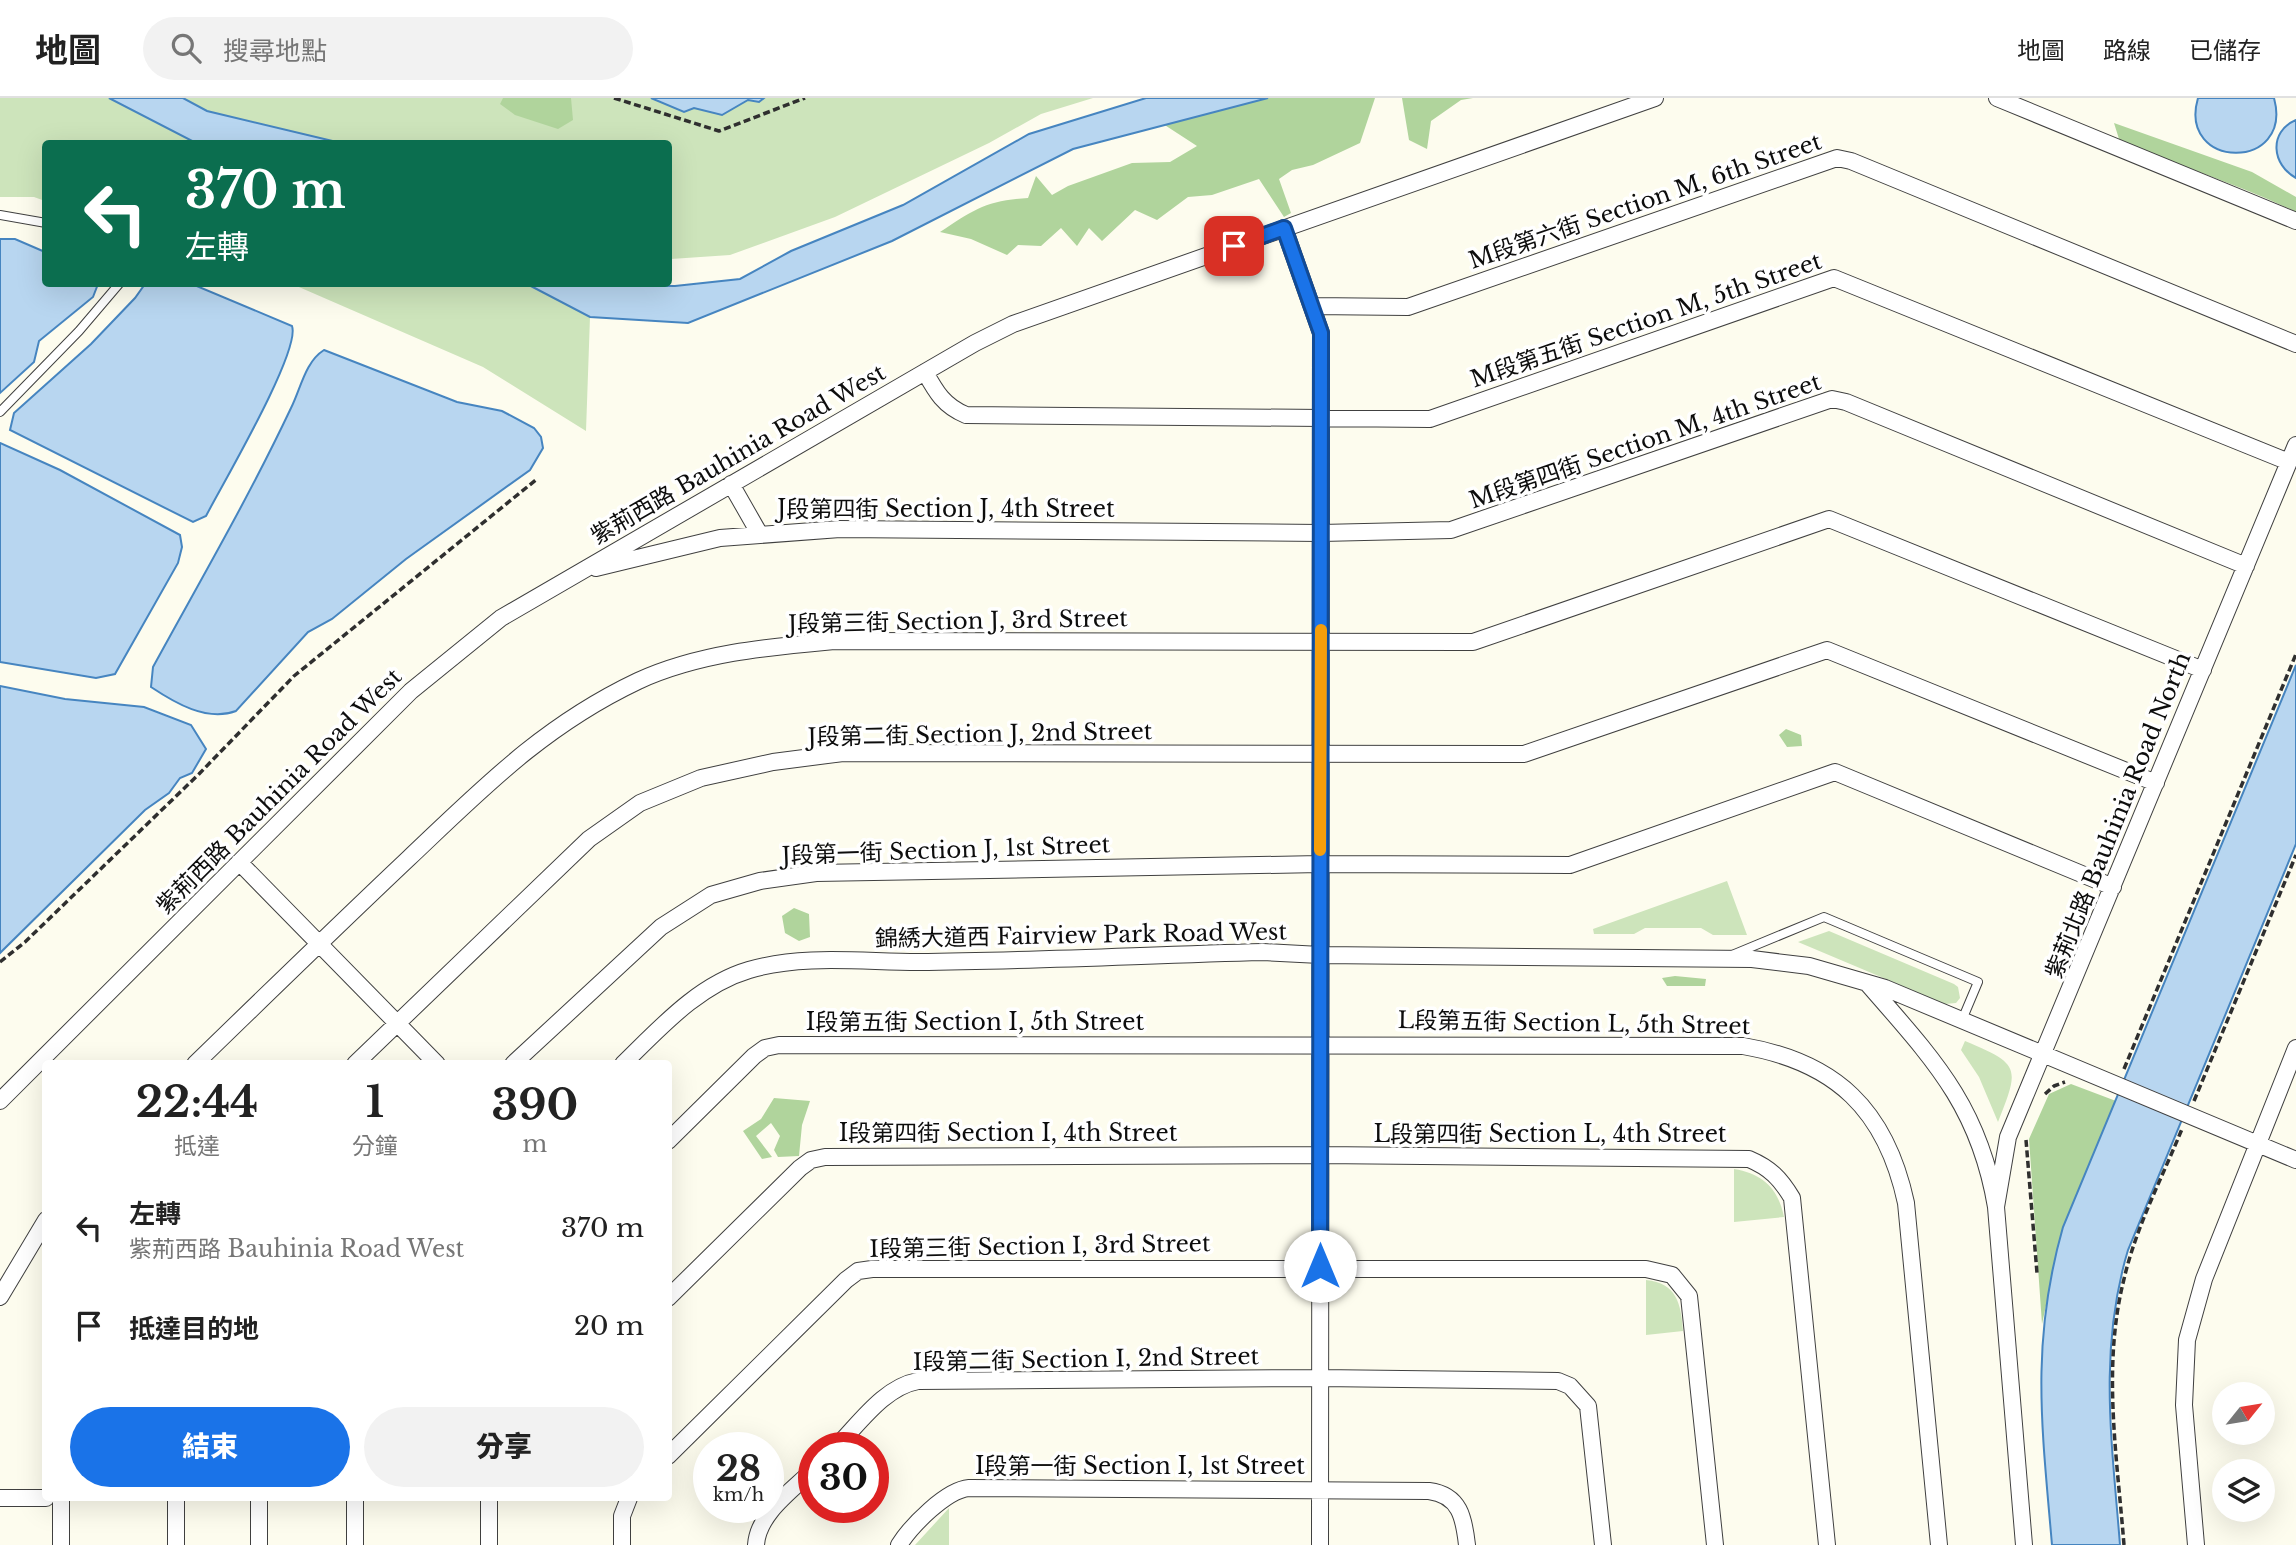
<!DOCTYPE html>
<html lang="zh-TW">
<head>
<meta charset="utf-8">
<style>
	body { margin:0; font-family:"Libre Baskerville","Noto Sans TC",serif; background:#f2f2f2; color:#222; height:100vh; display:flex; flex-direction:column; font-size:26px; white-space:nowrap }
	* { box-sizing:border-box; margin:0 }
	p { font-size:23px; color:#767676 }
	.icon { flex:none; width:38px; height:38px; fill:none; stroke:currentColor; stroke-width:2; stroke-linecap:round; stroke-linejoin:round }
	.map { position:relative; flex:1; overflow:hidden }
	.drawer { position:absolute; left:42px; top:962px; width:630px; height:441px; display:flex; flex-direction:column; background:#fff; border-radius:7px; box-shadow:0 7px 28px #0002 }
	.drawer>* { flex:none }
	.guide { position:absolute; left:42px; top:42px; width:630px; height:147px; border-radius:7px; box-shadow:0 7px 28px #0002; background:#0b6e4f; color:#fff; overflow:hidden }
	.needle { width:46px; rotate:60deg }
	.fabs { position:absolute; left:2212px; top:1284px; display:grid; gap:14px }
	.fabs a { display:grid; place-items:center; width:63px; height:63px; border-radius:50%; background:#fff; box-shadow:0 7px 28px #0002; font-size:35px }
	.speed { position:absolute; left:693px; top:1334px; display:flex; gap:14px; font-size:35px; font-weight:700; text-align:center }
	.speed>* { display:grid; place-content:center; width:91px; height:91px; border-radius:50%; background:#fff; box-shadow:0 7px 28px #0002; line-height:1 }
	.speed small { font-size:18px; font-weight:400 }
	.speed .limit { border:10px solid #d22; background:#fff; color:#111 }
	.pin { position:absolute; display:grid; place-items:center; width:60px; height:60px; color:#fff; margin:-30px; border-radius:14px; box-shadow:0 4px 10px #0006 }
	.me { position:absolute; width:77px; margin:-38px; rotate:0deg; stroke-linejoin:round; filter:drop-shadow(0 0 5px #0008) }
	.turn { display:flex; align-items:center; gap:24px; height:147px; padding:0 28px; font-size:32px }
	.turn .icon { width:91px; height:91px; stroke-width:2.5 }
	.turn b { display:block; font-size:49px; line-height:60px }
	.eta { display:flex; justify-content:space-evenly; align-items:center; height:119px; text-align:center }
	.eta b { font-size:42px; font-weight:800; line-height:49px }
	.cta { display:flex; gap:14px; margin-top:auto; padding:14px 28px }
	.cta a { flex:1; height:80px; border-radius:42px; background:#1a73e8; color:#fff; font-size:28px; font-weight:800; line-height:80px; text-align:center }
	.cta a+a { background:#f2f2f2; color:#222 }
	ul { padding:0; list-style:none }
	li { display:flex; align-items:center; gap:21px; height:98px; padding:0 28px }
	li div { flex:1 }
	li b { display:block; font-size:26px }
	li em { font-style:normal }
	header { display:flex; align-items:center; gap:42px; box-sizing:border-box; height:98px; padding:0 35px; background:#fff; border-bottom:2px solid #e0e0e0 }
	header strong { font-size:33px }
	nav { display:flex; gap:38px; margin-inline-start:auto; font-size:24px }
	.search { width:490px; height:63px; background:#f2f2f2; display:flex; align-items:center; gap:18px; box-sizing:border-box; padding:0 24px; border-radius:38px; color:#767676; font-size:26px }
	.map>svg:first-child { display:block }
	.green { fill:#cde4bb }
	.forest { fill:#b0d49c }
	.water { fill:#b8d6f0; stroke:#4685c0; stroke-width:2 }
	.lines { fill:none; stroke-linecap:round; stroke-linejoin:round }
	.lane-casing { stroke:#404040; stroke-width:10 }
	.street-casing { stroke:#404040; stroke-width:18 }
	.path { stroke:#2f2f2f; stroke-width:3.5; stroke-dasharray:7 3.5; stroke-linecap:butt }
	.lane { stroke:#fff; stroke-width:8 }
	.street { stroke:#fff; stroke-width:16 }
	.route-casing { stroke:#114b97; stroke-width:18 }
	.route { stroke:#1a73e8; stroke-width:12 }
	.slow { stroke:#f59e0b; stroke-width:12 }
	.labels { text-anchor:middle; stroke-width:7; stroke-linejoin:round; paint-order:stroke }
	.street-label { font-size:23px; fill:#0d0d0d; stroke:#fff }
</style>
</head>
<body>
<header>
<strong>地圖</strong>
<div class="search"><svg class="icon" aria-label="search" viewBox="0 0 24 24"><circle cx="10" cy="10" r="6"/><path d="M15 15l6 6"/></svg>搜尋地點</div>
<nav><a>地圖</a><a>路線</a><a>已儲存</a></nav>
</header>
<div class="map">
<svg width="2296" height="1447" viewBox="0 0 2296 1447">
	<rect width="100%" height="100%" fill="#fdfcee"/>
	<!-- green -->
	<path class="green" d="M 0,0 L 109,0 L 196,45 L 46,46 L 45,103 L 34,99 L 0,99 Z
		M 183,0 L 1093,0 L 1041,16 L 989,45 L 835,119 L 730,157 L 671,161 L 668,46 L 341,45 L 207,13 Z
		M 292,186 L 527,186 L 590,219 L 586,333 L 483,269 Z
		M 1727,783 L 1747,837 L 1713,837 L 1701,830 L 1645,830 L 1634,836 L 1594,836 L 1593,831 Z
		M 1829,833 L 1954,886 L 1958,889 L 1960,900 L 1956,905 L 1945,906 L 1798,844 Z
		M 1965,943 C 2020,966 2020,969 1998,1024 L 1979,979 L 1961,952 Z
		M 1734,1071 C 1763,1076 1778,1090 1784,1119 L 1734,1124 Z
		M 1646,1182 C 1677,1185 1681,1206 1683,1233 L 1646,1237 Z
		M 949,1410 L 949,1447 L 915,1447 Z"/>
	<!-- forest -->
	<path class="forest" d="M 503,0 L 571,0 L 573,22 L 558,31 L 515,17 L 500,6 Z
		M 1238,0 L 1375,0 L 1360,45 L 1313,67 L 1292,72 L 1279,81 L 1291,115 L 1284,119 L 1259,81 L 1212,97 L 1188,99 L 1157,122 L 1135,112 L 1102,143 L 1089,130 L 1077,148 L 1061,130 L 1041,148 L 1018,147 L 1007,157 L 971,141 L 940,134 C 973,112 987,102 1028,100 L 1036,78 L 1052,97 L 1068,88 L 1132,65 L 1170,64 L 1197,48 L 1157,22 Z
		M 1402,0 L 1473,0 L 1461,2 L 1431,23 L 1427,51 L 1409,42 Z
		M 2114,25 L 2252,74 L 2296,99 L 2296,114 C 2238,86 2177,68 2119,41 Z
		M 1786,631 L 1801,637 L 1802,648 L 1787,649 L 1779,637 Z
		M 794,810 L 809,816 L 810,839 L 799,843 L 785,835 L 782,818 Z
		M 1675,878 L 1706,881 L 1705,888 L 1667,888 L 1662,880 Z
		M 2071,986 L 2116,1003 L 2063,1129 L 2042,1226 L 2029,1041 L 2049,996 Z
		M 774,1000 L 810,1003 L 802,1027 L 799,1058 L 778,1059 L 774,1052 L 780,1038 L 771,1025 L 756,1038 L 772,1059 L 762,1061 L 743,1033 L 761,1021 Z"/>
	<!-- water -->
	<path class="water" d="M 109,0 L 183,0 L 207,13 L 341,45 L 196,45 Z
		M 651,0 L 764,0 L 759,4 L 748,2 L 722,17 L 694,10 L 684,14 Z
		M 1146,0 L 1268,0 L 1073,51 L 892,143 L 688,225 L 590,219 L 527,186 L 675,188 L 740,181 L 791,153 L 903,107 L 1029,36 Z
		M 2198,0 L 2274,0 C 2294,74 2177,72 2198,0 Z
		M 2296,22 L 2296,80 C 2272,67 2268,34 2296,22 Z
		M 0,141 L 15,141 L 45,154 L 46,186 L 98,186 L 93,199 L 39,243 L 34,264 L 0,295 Z
		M 145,186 L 192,186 L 292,228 C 301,253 222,387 206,418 L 193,424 L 10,332 L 14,315 L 91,246 L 135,200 Z
		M 324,252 L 457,304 L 502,313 L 534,330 L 541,339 L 543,350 L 530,372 L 406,461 L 332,521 L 308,534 L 236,613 C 207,624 175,605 151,589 L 153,569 C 200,483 249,399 291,310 C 301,290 305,264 324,252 Z
		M 0,345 L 60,372 L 180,437 L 182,449 L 178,465 L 115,576 L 96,580 L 0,564 Z
		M 2296,567 L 2296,746 L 2128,1152 C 2098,1252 2112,1345 2120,1447 L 2052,1447 C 2042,1330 2030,1245 2063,1129 Z
		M 0,588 L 65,601 L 144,609 L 191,627 L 206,651 L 192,675 L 180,680 L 169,695 L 145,712 L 0,855 Z"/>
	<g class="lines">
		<!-- lane casing -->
		<g class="lane-casing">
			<path id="lane" d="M 0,117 L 46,125
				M 0,314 L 79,233 L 119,186
				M 1732,857 L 1824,819 L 1978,884 L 1962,922"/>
		</g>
		<!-- street casing -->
		<g class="street-casing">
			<path id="street" d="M 1997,0 L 2296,123
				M 1284,130 L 1321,235 L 1320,1447
				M 1312,208 L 1408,209 L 1837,60 L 1851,63 L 2296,246
				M 925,274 C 936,294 944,308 966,317 L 1430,321 L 1834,180 L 2289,364
				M 731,386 L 759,435
				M 596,470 L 720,440 L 840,431 L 1321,435 L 1451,432 L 1832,301 L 1846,304 L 2246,468
				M 239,764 L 437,966
				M 1867,885 C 1932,960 1979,1007 1996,1109 L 2024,1447
				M 195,966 C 266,897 337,828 409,760 C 483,690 543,628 638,583 C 699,555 768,549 834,543 L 1473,544 L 1829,421 L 2203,572
				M 355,966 L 589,741 L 640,705 L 701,680 L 773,664 L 843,655 L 1524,656 L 1827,552 L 2156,685
				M 513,966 L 661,829 L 711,797 L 760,783 L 816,775 L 1320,766 L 1570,767 L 1835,674 L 2113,789
				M 623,966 C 660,930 698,887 749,872 C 803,856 862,864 918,864 C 1033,863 1148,857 1263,854 L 1320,857 L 1752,861 L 1809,868 L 1885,890 L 2296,1062
				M 0,1003 L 411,593 L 501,520 L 975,245 L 1013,226 L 1655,0
				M 668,1043 L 754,958 L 765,950 L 779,947 L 1743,948 C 1836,964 1886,1012 1906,1105 L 1939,1447
				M 1996,1109 L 2008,1039 L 2296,347
				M 0,1199 L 46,1122
				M 668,1200 L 800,1070 L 811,1062 L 825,1059 L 1320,1057 L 1749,1061 C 1770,1070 1780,1080 1792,1100 L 1827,1447
				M 836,1349 C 859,1326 884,1289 918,1283 L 1320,1280 L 1558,1283 L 1570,1288 L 1588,1308 L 1603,1447
				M 668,1358 L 846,1182 L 858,1173 L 872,1171 L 1646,1171 L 1672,1177 L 1689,1198 L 1715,1447
				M 0,1400 L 46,1400
				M 176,1400 L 176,1447
				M 259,1400 L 259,1447
				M 61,1447 L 61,1400
				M 355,1447 L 355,1400
				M 489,1447 L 489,1400
				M 622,1447 L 622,1418 L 629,1400
				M 756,1447 C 758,1415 793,1392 814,1371
				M 899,1447 C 911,1428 946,1392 969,1390 L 1429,1393 C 1460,1397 1464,1420 1467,1447
				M 2196,1447 L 2184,1307 L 2187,1242 L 2204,1181 L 2296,950"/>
		</g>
		<!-- path -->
		<path class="path" d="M 614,0 L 719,33 L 805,0
			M 0,864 L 25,844 L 199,676 L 294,578 L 537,381
			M 2124,971 L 2296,556
			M 2045,996 L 2054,988 L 2065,984
			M 2194,1003 L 2296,757
			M 2026,1042 L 2037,1175
			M 2124,1447 C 2117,1358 2102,1268 2124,1181 C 2136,1129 2162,1080 2182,1031"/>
		<!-- lane -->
		<use href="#lane" class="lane"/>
		<!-- street -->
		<use href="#street" class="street"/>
	</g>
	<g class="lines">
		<!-- route casing -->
		<g class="route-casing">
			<path id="route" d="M 1234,148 L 1284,130 L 1321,235 L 1320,1168"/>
		</g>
		<!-- route -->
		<use href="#route" class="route"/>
		<!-- slow -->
		<path class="slow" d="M 1320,752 L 1321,532"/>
	</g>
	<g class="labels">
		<!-- street labels -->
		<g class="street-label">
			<text transform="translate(1645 103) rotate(-19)" y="8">M段第六街 Section M, 6th Street</text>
			<text transform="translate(1646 222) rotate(-19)" y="8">M段第五街 Section M, 5th Street</text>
			<text transform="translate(1645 343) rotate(-19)" y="8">M段第四街 Section M, 4th Street</text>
			<text transform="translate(738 356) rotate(-30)" y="8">紫荊西路 Bauhinia Road West</text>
			<text x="946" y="419">J段第四街 Section J, 4th Street</text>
			<text transform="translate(958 523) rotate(-1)" y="8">J段第三街 Section J, 3rd Street</text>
			<text transform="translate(980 636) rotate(-1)" y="8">J段第二街 Section J, 2nd Street</text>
			<text transform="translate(279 693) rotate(-45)" y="8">紫荊西路 Bauhinia Road West</text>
			<text transform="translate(2118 717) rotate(-68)" y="8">紫荊北路 Bauhinia Road North</text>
			<text transform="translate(946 752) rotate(-2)" y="8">J段第一街 Section J, 1st Street</text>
			<text transform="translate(1081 837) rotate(-1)" y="8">錦綉大道西 Fairview Park Road West</text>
			<text x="975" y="932">I段第五街 Section I, 5th Street</text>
			<text transform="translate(1574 925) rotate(1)" y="8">L段第五街 Section L, 5th Street</text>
			<text x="1008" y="1043">I段第四街 Section I, 4th Street</text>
			<text x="1550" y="1044">L段第四街 Section L, 4th Street</text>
			<text transform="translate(1040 1148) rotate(-1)" y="8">I段第三街 Section I, 3rd Street</text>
			<text transform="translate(1086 1261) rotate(-1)" y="8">I段第二街 Section I, 2nd Street</text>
			<text x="1140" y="1376">I段第一街 Section I, 1st Street</text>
		</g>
	</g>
</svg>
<div class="fabs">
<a><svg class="needle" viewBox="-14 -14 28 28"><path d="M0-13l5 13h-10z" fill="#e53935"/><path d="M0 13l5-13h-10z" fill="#767676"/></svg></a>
<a><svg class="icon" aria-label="layers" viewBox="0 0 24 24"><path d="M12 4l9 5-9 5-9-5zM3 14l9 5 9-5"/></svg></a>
</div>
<div class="speed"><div>28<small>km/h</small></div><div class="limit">30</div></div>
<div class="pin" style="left:1234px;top:148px;background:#d93025"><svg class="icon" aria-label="arrive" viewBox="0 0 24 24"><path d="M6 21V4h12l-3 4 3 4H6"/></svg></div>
<svg class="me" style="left:1320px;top:1168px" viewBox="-20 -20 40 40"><circle r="19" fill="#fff"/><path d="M0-13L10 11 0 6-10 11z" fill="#1a73e8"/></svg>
<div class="guide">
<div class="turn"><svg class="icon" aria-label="left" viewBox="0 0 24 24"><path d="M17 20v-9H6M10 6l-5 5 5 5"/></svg><div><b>370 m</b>左轉</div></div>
</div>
<section class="drawer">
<div class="eta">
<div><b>22:44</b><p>抵達</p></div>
<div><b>1</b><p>分鐘</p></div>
<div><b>390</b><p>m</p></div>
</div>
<ul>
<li><svg class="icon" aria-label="left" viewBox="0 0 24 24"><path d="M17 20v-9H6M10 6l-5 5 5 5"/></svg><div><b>左轉</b><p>紫荊西路 Bauhinia Road West</p></div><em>370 m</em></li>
<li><svg class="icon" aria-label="arrive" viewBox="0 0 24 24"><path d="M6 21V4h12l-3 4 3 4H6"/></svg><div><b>抵達目的地</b></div><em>20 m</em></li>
</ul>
<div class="cta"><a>結束</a><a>分享</a></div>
</section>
</div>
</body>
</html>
